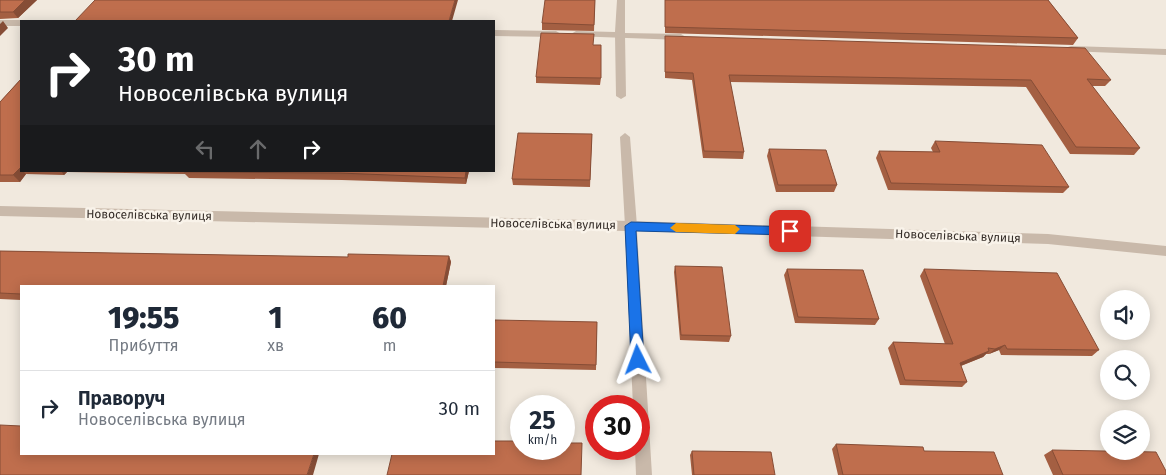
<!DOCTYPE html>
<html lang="uk">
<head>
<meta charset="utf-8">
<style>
	body { margin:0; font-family:"Fira Sans",sans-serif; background:#f2f2f3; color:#1f2937; height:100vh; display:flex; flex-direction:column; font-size:19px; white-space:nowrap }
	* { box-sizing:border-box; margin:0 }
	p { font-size:16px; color:#747a83 }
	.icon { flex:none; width:28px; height:28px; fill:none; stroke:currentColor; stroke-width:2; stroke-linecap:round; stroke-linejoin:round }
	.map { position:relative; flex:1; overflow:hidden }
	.drawer { position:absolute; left:20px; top:285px; width:475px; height:170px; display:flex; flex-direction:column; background:#fff; border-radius:0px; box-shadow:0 2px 12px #0003 }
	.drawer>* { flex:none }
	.top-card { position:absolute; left:20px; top:20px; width:475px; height:152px; border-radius:0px; box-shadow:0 2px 12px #0003; background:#202124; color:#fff; overflow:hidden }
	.controls { position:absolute; left:1100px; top:290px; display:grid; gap:10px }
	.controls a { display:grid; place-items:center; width:50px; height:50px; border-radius:50%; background:#fff; box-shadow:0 2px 12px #0003; font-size:25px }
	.speed { position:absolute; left:510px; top:395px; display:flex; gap:10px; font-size:25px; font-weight:700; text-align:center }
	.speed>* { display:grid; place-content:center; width:65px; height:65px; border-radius:50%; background:#fff; box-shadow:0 2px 12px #0003; line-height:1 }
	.speed small { font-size:12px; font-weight:400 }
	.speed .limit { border:8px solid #d22; background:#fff; color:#111 }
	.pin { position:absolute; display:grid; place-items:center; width:42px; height:42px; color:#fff; margin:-21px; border-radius:10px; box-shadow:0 2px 8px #0006 }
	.me { position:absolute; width:55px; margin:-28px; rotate:357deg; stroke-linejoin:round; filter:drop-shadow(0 0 4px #0008) }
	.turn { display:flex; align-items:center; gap:18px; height:105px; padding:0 15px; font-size:22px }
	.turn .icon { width:65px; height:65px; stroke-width:2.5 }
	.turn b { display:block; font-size:35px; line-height:42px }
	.lanes { display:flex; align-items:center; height:48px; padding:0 15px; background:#0003; justify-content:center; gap:25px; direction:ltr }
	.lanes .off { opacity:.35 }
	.eta { display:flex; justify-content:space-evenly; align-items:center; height:85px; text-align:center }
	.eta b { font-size:30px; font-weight:800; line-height:35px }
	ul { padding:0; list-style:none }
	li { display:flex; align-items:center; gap:15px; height:75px; padding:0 15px; border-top:1px solid #e0e1e3 }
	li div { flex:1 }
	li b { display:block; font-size:19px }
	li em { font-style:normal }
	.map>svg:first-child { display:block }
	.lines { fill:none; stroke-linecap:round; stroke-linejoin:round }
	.service { fill:#c9b9aa; fill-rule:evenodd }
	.minor { fill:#c9b9aa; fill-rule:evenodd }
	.wall { fill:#a45f42 }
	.shaded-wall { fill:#864d36 }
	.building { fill:#bf6e4d; stroke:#864d36 }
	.route { fill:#1a73e8; stroke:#114b97 }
	.slow { fill:#f59e0b }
	.labels { text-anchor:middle; stroke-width:5; stroke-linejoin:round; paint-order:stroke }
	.street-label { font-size:12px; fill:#362e29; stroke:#f9f3ea }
</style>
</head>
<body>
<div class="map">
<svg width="1166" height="475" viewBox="0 0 1166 475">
	<rect width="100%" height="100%" fill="#f1e9de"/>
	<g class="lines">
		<!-- service -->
		<path class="service" d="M 620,32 L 625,35 L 626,96 L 621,99 L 616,96 L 615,35 Z
			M 625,133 L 630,137 L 637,226 L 635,229 L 627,229 L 625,226 L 620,137 Z"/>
		<!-- minor -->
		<path class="minor" d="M 617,0 L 625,0 L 625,33 L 681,34 L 686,37 L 681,40 L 573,36 L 571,34 L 576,31 L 615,32 Z
			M 0,20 L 21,20 L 24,21 L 21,21 L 21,26 L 0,26 Z
			M 494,30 L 556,31 L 561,34 L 556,37 L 494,36 Z
			M 1071,46 L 1166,49 L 1166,55 L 1068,51 L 1068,47 Z
			M 0,206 L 631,221 L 1048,234 L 1166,246 L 1166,256 L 1048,244 L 637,231 L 652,475 L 636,475 L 635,449 L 639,449 L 639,406 L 633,406 L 625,231 L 0,216 Z"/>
	</g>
	<!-- wall -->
	<path class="wall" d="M 0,0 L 37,0 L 18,18 L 0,19 Z
		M 595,0 L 594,31 L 542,30 L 542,23 Z
		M 665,0 L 1048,0 L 1078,38 L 1073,45 L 665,33 Z
		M 665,36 L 1111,80 L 1105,86 L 1092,86 L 1140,148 L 1134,155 L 1070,154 L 1026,87 L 730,82 L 744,152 L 743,159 L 703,158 L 692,80 L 665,78 Z
		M 593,45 L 601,78 L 600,85 L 536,83 L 536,77 Z
		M 21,79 L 21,171 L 469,171 L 466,184 L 342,180 L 189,178 L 185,174 L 67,172 L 64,175 L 26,174 L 20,182 L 0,182 L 0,102 Z
		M 592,134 L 590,187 L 513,185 L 512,179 Z
		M 935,141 L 1069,187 L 1063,193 L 888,190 L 876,158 L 879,151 L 933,152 L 931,148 Z
		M 769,149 L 837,185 L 834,192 L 776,192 L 767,156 Z
		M 0,251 L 348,257 L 449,256 L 451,262 L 446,286 L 21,286 L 21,300 L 0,299 Z
		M 675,266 L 731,336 L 729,342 L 680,340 L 674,272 Z
		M 787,269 L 879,319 L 875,325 L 795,323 L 784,275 Z
		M 924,269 L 1099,350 L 1092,356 L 1001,355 L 999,350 L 989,354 L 986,354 L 983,357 L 961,366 L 967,382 L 962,387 L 900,385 L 888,348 L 893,342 L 945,344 L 920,276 Z
		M 597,322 L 596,370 L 494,368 L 494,327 Z
		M 836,444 L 924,451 L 1003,475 L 838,475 L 832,449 Z
		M 1052,450 L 1166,475 L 1053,475 L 1044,455 Z
		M 692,451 L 775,475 L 692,475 L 690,455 Z"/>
	<!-- shaded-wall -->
	<path class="shaded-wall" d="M 25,0 L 37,0 L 18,18 L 13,12 Z
		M 455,0 L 458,0 L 452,21 L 449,21 Z
		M 3,21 L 8,28 L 0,36 L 0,24 Z
		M 20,168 L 21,170 L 21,171 L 23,171 L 26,174 L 20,182 L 13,175 Z
		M 61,171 L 67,171 L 67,172 L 64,175 Z
		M 466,171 L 469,171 L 466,184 L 465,178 Z
		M 449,256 L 451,262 L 446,286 L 443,286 Z
		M 1005,345 L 999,350 L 989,354 L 995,349 Z
		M 989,351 L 983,357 L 955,368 L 960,363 Z
		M 314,454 L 319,454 L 313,475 L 307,475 Z"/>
	<!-- building -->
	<path class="building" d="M 0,0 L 25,0 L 13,12 L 0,12 Z
		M 95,0 L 455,0 L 449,21 L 75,21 Z
		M 545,0 L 595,0 L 594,25 L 542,23 Z
		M 665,0 L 1048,0 L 1078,38 L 665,27 Z
		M 541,33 L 594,34 L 593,45 L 601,45 L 601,78 L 536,77 Z
		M 665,36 L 1085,48 L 1111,80 L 1087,79 L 1140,148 L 1076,147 L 1031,80 L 729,75 L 744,152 L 704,151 L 693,73 L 665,72 Z
		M 21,79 L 21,168 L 20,168 L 13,175 L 0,175 L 0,102 Z
		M 518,133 L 592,134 L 590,180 L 512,179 Z
		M 935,141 L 1042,145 L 1069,187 L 891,183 L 879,151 L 940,152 Z
		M 769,149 L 826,150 L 837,185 L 778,185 Z
		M 184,171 L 466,171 L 465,178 L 339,173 L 184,172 Z
		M 0,251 L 348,257 L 348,254 L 449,256 L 443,286 L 21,286 L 21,294 L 0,293 Z
		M 675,266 L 722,267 L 731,336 L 681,335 Z
		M 787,269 L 863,270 L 879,319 L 798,317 Z
		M 924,269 L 1057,273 L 1099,350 L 1007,349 L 1005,345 L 995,349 L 988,348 L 989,351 L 960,363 L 967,382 L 905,380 L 893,342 L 953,344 Z
		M 495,320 L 597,322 L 596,365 L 494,362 L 494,327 Z
		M 0,425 L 21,426 L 21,454 L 314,454 L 307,475 L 0,475 Z
		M 494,441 L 521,441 L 521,449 L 564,449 L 564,443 L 582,443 L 581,475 L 387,475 L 392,454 L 494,454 Z
		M 836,444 L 923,447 L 924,451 L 994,452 L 1003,475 L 843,475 Z
		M 1052,450 L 1156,452 L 1166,471 L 1166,475 L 1063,475 Z
		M 692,451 L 771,452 L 775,475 L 694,475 Z"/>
	<!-- route -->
	<path class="route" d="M 631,222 L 790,227 L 795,231 L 790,235 L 636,231 L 644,360 L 642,364 L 638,366 L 633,364 L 631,360 L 625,226 Z"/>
	<!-- slow -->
	<path class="slow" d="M 676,223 L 735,225 L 740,229 L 735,234 L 676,232 L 670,228 Z"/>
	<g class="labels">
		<!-- street labels -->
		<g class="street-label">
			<text transform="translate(149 215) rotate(1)" y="4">Новоселівська вулиця</text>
			<text transform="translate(553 224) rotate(1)" y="4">Новоселівська вулиця</text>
			<text transform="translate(958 236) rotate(2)" y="4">Новоселівська вулиця</text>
		</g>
	</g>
</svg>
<div class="controls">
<a><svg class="icon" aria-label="sound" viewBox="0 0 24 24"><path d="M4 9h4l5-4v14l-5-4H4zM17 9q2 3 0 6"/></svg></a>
<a><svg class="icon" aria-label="search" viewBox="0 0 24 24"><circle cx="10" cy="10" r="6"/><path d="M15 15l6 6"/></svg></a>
<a><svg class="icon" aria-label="layers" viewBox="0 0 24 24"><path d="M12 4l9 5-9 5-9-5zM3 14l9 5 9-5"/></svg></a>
</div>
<div class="speed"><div>25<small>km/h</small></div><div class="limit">30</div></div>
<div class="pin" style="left:790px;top:231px;background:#d93025"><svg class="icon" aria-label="arrive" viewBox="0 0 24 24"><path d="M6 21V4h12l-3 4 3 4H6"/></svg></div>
<svg class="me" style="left:638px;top:360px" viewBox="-20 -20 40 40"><path d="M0-17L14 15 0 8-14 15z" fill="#1a73e8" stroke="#fff" stroke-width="4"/></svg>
<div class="top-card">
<div class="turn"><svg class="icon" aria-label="right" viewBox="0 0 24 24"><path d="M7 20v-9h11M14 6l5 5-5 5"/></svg><div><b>30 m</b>Новоселівська вулиця</div></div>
<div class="lanes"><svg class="icon off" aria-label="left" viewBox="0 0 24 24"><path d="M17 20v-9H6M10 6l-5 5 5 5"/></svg><svg class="icon off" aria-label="ahead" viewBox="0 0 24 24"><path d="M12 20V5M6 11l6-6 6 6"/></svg><svg class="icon" aria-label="right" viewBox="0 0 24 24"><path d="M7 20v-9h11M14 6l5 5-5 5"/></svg></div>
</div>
<section class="drawer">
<div class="eta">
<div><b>19:55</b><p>Прибуття</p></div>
<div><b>1</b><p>хв</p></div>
<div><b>60</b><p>m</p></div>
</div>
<ul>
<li><svg class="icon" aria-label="right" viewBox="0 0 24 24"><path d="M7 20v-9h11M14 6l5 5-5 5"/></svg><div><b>Праворуч</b><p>Новоселівська вулиця</p></div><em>30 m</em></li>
</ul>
</section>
</div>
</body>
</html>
